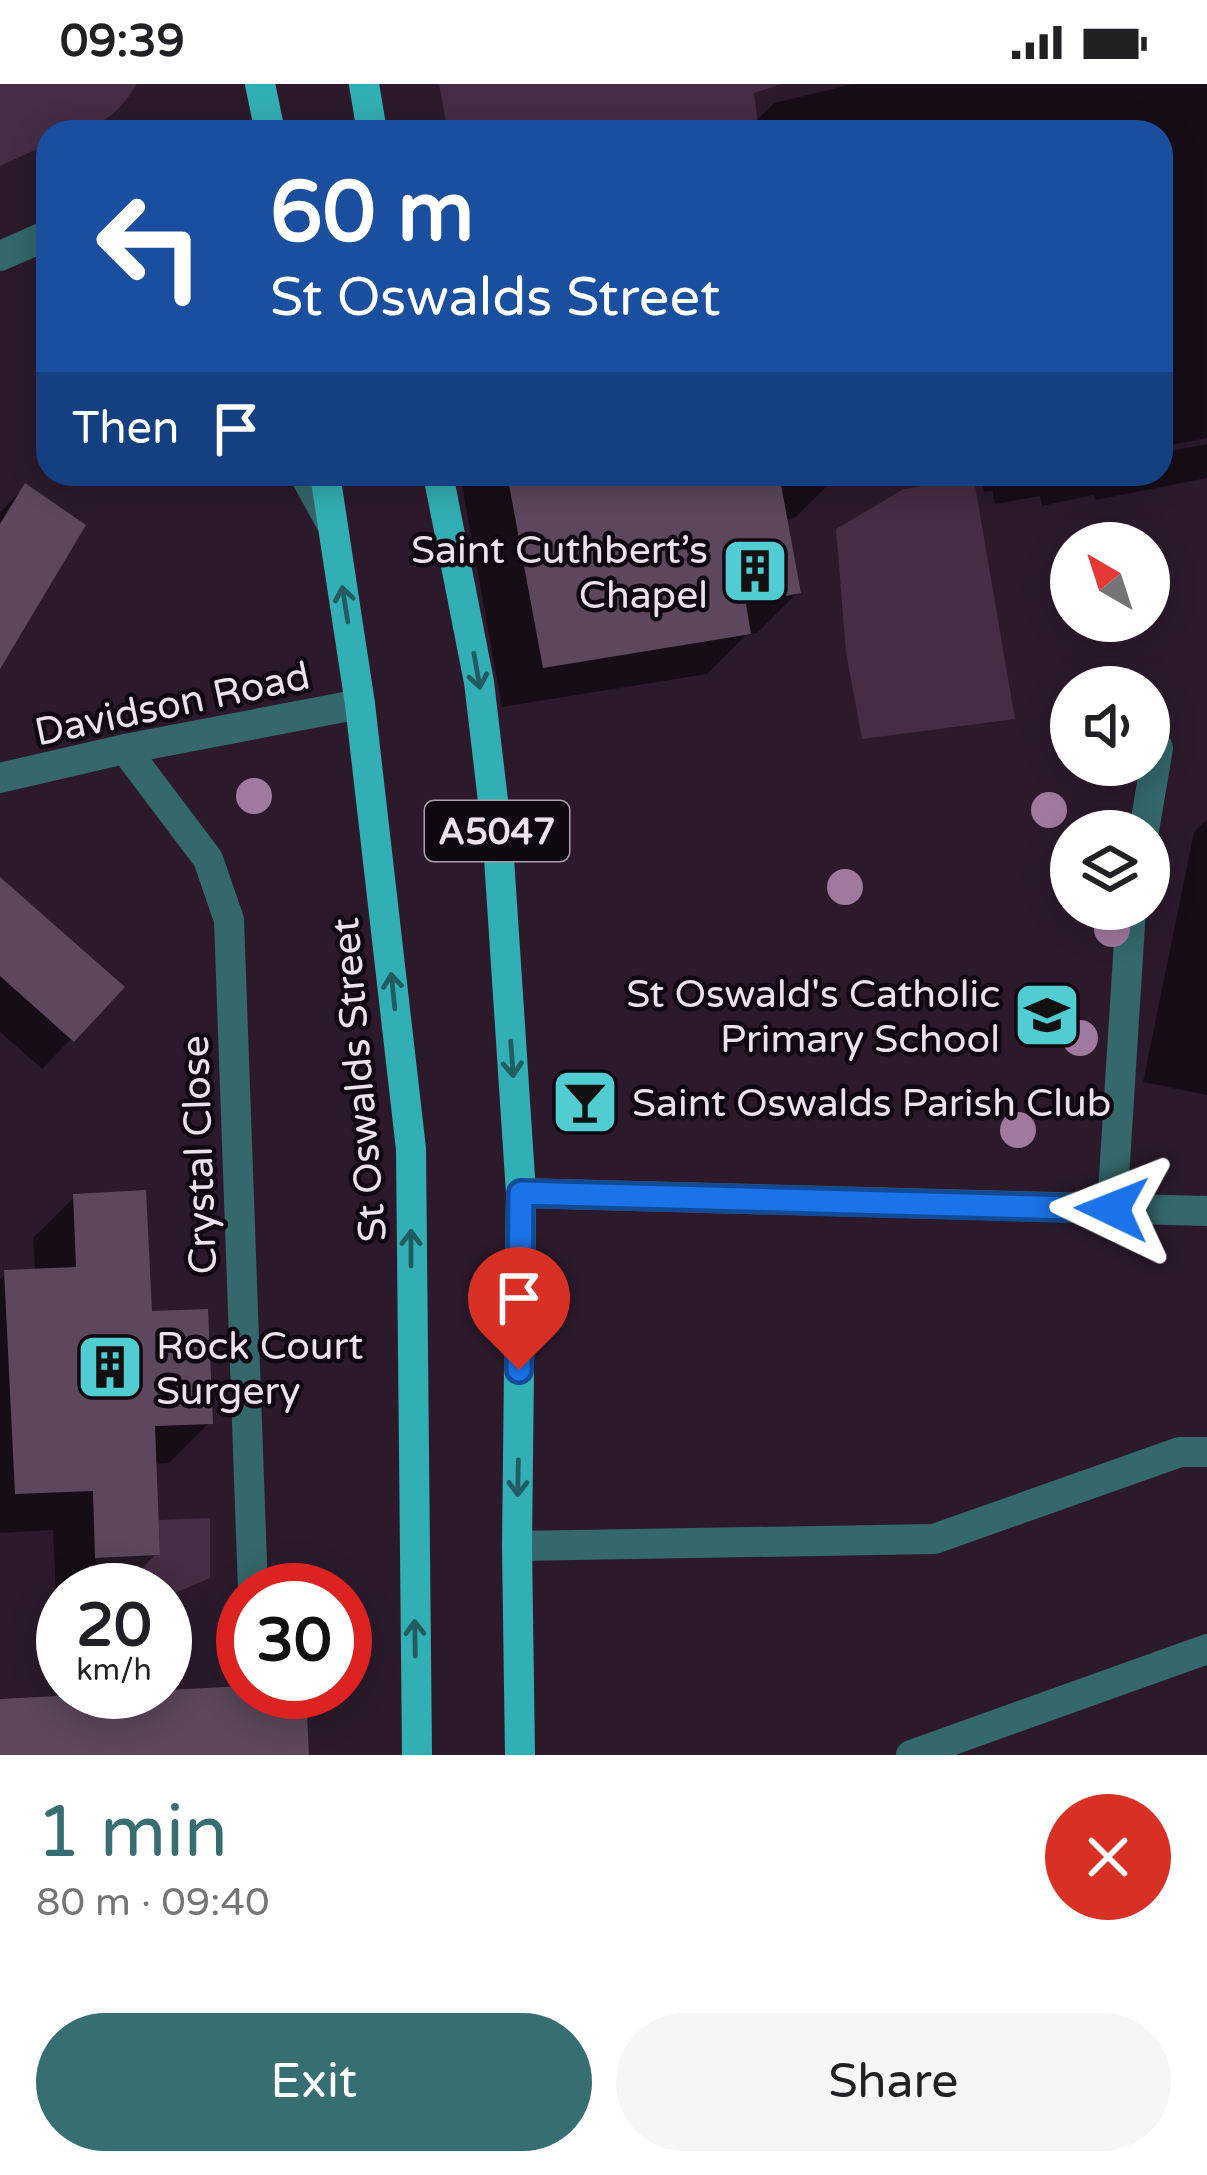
<!DOCTYPE html>
<html lang="en">
<head>
<meta charset="utf-8">
<style>
	body { margin:0; font-family:"Varela Round",sans-serif; background:#f6f6f6; color:#202124; height:100vh; display:flex; flex-direction:column; font-size:45px; white-space:nowrap }
	* { box-sizing:border-box; margin:0 }
	p { font-size:39px; color:#757577 }
	.icon { flex:none; width:66px; height:66px; fill:none; stroke:currentColor; stroke-width:2; stroke-linecap:round; stroke-linejoin:round }
	.map { position:relative; height:1671px; overflow:hidden }
	.drawer { display:flex; flex-direction:column; background:#fff; flex:1 }
	.drawer>* { flex:none }
	.banner { position:absolute; left:36px; top:36px; width:1137px; height:366px; border-radius:36px; box-shadow:0 6px 30px #0003; background:#1a4fa0; color:#fff; overflow:hidden }
	.needle { width:78px; rotate:321deg }
	.fabs { position:absolute; left:1050px; top:438px; display:grid; gap:24px }
	.fabs a { display:grid; place-items:center; width:120px; height:120px; border-radius:50%; background:#fff; box-shadow:0 6px 30px #0003; font-size:60px }
	.speed { position:absolute; left:36px; top:1479px; display:flex; gap:24px; font-size:60px; font-weight:700; text-align:center }
	.speed>* { display:grid; place-content:center; width:156px; height:156px; border-radius:50%; background:#fff; box-shadow:0 6px 30px #0003; line-height:1 }
	.speed small { font-size:30px; font-weight:400 }
	.speed .limit { border:18px solid #d22; background:#fff; color:#111 }
	.pin { position:absolute; display:grid; place-items:center; width:102px; height:102px; color:#fff; margin:-123px -51px; border-radius:50% 50% 50% 0; rotate:-45deg; box-shadow:0 0 12px #0007 }
	.pin .icon { rotate:45deg }
	.me { position:absolute; width:132px; margin:-66px; rotate:272deg; stroke-linejoin:round; filter:drop-shadow(0 0 9px #0008) }
	.turn { display:flex; align-items:center; gap:42px; height:252px; padding:0 36px; font-size:54px }
	.turn .icon { width:156px; height:156px; stroke-width:2.5 }
	.turn b { display:block; font-size:84px; line-height:102px }
	.then { display:flex; align-items:center; height:114px; padding:0 36px; background:#0003; gap:24px; font-size:45px }
	.round { display:grid; place-items:center; flex:none; width:126px; height:126px; border-radius:63px; background:#f6f6f6 }
	.head { display:flex; align-items:center; justify-content:space-between; height:204px; padding:0 36px }
	h1 { font-size:72px; font-weight:600; line-height:90px; color:#366e72 }
	.action { display:flex; gap:24px; margin-top:auto; padding:24px 36px }
	.action a { flex:1; height:138px; border-radius:72px; background:#366e72; color:#fff; font-size:48px; font-weight:600; line-height:138px; text-align:center }
	.action a+a { background:#f6f6f6; color:#202124 }
	.status { display:flex; justify-content:space-between; align-items:center; height:84px; padding:0 60px; background:#fff; direction:ltr }
	.status svg { height:33px; fill:currentColor }
	.map>svg:first-child { display:block }
	.green { fill:#462d46 }
	.shadow { fill:#0007 }
	.building { fill:#5c475c }
	.lines { fill:none; stroke-linecap:round; stroke-linejoin:round }
	.minor { stroke:#34686a; stroke-width:30 }
	.major { stroke:#32afb4; stroke-width:30 }
	.tree { fill:#a0799f }
	.oneway { stroke:#215c62 }
	.route-casing { stroke:#114b97; stroke-width:30 }
	.route { stroke:#1a73e8; stroke-width:21 }
	.labels { text-anchor:middle; stroke-width:9; stroke-linejoin:round; paint-order:stroke }
	.shield { fill:#100810; stroke:#aba0ab; stroke-width:3 }
	.shield-label { font-size:36px; font-weight:bold; fill:#eee1ee }
	.poi-label { font-size:39px; fill:#eee1ee; stroke:#100810; text-anchor:end }
	.street-label { font-size:39px; fill:#eee1ee; stroke:#100810 }
</style>
</head>
<body>
<div class="status"><b>09:39</b><svg viewBox="0 0 49 12"><path d="M0 12V9h3v3zM5 12V6h3v6zM10 12V3h3v9zM15 12V0h3v12zM26 1h20v11H26zM47 4h2v5h-2z"/></svg></div>
<div class="map">
<svg width="1207" height="1671" viewBox="0 0 1207 1671">
	<rect width="100%" height="100%" fill="#2c1a2c"/>
	<!-- green -->
	<path class="green" d="M 0,0 L 137,0 C 114,37 93,48 48,48 L 48,60 L 0,82 Z
		M 439,0 L 782,0 L 754,9 L 758,40 L 735,48 L 448,48 Z
		M 973,390 L 1015,635 L 862,655 L 846,568 L 836,445 L 902,406 Z
		M 210,1434 L 210,1494 L 175,1509 L 103,1505 L 95,1474 L 160,1471 L 159,1436 Z"/>
	<!-- shadow -->
	<path class="shadow" d="M 853,0 L 1207,0 L 1207,354 L 1161,363 L 1161,48 L 745,48 L 774,19 Z
		M 1207,360 L 1207,394 L 1095,416 L 1094,411 L 1042,422 L 1040,412 L 995,420 L 992,407 L 984,408 L 980,390 L 1161,390 L 1161,369 Z
		M 473,390 L 837,390 L 837,392 L 796,433 L 785,436 L 798,508 L 757,549 L 745,552 L 707,590 L 502,623 L 462,401 Z
		M 25,403 L 0,578 L 0,428 Z
		M 1207,735 L 1207,1011 L 1143,998 L 1194,748 Z
		M 0,817 L 121,904 L 42,985 L 0,948 Z
		M 74,1113 L 149,1230 L 210,1338 L 169,1379 L 153,1380 L 157,1469 L 121,1506 L 63,1506 L 63,1513 L 56,1513 L 53,1446 L 0,1449 L 0,1195 L 6,1189 L 35,1188 L 33,1154 Z"/>
	<!-- building -->
	<path class="building" d="M 507,390 L 779,390 L 801,509 L 746,520 L 751,550 L 543,584 Z
		M 25,399 L 86,441 L 0,585 L 0,440 Z
		M 0,793 L 125,903 L 74,958 L 0,892 Z
		M 146,1106 L 152,1227 L 208,1225 L 213,1340 L 155,1342 L 160,1471 L 95,1474 L 93,1407 L 15,1410 L 4,1186 L 76,1183 L 73,1110 Z
		M 243,1602 L 243,1608 L 306,1608 L 309,1671 L 0,1671 L 0,1615 Z"/>
	<g class="lines">
		<!-- minor -->
		<path class="minor" d="M 0,172 L 48,151
			M 304,390 L 331,439
			M 125,665 L 208,775 L 229,836 L 253,1506
			M 0,694 L 125,665 L 360,620
			M 1144,747 L 1158,664
			M 521,1109 L 1207,1127
			M 1112,1125 L 1131,825
			M 517,1462 L 934,1455 L 1180,1368 L 1207,1368
			M 911,1671 L 1207,1565"/>
		<!-- major -->
		<path class="major" d="M 260,0 L 270,48
			M 364,0 L 372,48
			M 325,390 L 360,620 L 411,1065 L 417,1671
			M 438,390 L 479,598 L 498,759 L 521,1109 L 517,1462 L 520,1671"/>
	</g>
	<!-- trees -->
	<g class="tree">
		<circle cx="254" cy="712" r="18"/>
		<circle cx="1049" cy="726" r="18"/>
		<circle cx="845" cy="803" r="18"/>
		<circle cx="1112" cy="845" r="18"/>
		<circle cx="1080" cy="954" r="18"/>
		<circle cx="1018" cy="1046" r="18"/>
	</g>
	<!-- one-way arrows -->
	<defs><path id="oneway-shaft" d="M-6 0H5M1.5-3L5.5 0L1.5 3" fill="none" stroke-width="1.6" stroke-linecap="round" stroke-linejoin="round" transform="scale(3)"/></defs>
	<g class="oneway">
		<use href="#oneway-shaft" transform="translate(345 520) rotate(-99)"/>
		<use href="#oneway-shaft" transform="translate(477 587) rotate(80)"/>
		<use href="#oneway-shaft" transform="translate(393 907) rotate(-96)"/>
		<use href="#oneway-shaft" transform="translate(512 975) rotate(86)"/>
		<use href="#oneway-shaft" transform="translate(411 1164) rotate(-90)"/>
		<use href="#oneway-shaft" transform="translate(518 1394) rotate(91)"/>
		<use href="#oneway-shaft" transform="translate(415 1554) rotate(-91)"/>
	</g>
	<g class="lines">
		<!-- route casing -->
		<g class="route-casing">
			<path id="route" d="M 519,1286 L 521,1109 L 1112,1125"/>
		</g>
		<!-- route -->
		<use href="#route" class="route"/>
	</g>
	<!-- icons -->
	<defs>
		<g id="building-square" transform="scale(3.45)"><rect x="-9" y="-9" width="18" height="18" rx="4" fill="#51ccd2" stroke="#100810"/><path d="M-4-6H4V6H1V3H-1V6H-4ZM-2.5-4.3h1.7v1.8h-1.7ZM.8-4.3h1.7v1.8H.8ZM-2.5-1h1.7V.8h-1.7ZM.8-1h1.7V.8H.8Z" fill="#111"/></g>
		<g id="school-square" transform="scale(3.45)"><rect x="-9" y="-9" width="18" height="18" rx="4" fill="#51ccd2" stroke="#100810"/><path d="M0-5L7-2L0 1L-7-2ZM-4 1L0 2.5L4 1V4Q0 6-4 4Z" fill="#111"/></g>
		<g id="bar-square" transform="scale(3.45)"><rect x="-9" y="-9" width="18" height="18" rx="4" fill="#51ccd2" stroke="#100810"/><path d="M-6-5H6L.8 .8V4.5H3.5V6h-7V4.5H-.8V.8Z" fill="#111"/></g>
	</defs>
	<g fill-rule="evenodd">
		<use href="#building-square" x="755" y="487"/>
		<use href="#school-square" x="1047" y="931"/>
		<use href="#bar-square" x="585" y="1018"/>
		<use href="#building-square" x="110" y="1283"/>
	</g>
	<g class="labels">
		<!-- shield labels -->
		<rect class="shield" x="425" y="717" width="144" height="60" rx="9"/>
		<g class="shield-label">
			<text x="497" y="760">A5047</text>
		</g>
		<!-- poi labels -->
		<g class="poi-label">
			<text x="708" y="479">Saint Cuthbert’s<tspan x="708" dy="45">Chapel</tspan></text>
			<text x="1000" y="923">St Oswald's Catholic<tspan x="1000" dy="45">Primary School</tspan></text>
			<text x="632" y="1032" text-anchor="start">Saint Oswalds Parish Club</text>
			<text x="156" y="1275" text-anchor="start">Rock Court<tspan x="156" dy="45">Surgery</tspan></text>
		</g>
		<!-- street labels -->
		<g class="street-label">
			<text transform="translate(172 619) rotate(-12)" y="14">Davidson Road</text>
			<text transform="translate(358 996) rotate(-95)" y="14">St Oswalds Street</text>
			<text transform="translate(198 1071) rotate(-92)" y="14">Crystal Close</text>
		</g>
	</g>
</svg>
<div class="fabs">
<a><svg class="needle" viewBox="-14 -14 28 28"><path d="M0-13l5 13h-10z" fill="#e53935"/><path d="M0 13l5-13h-10z" fill="#757577"/></svg></a>
<a><svg class="icon" aria-label="sound" viewBox="0 0 24 24"><path d="M4 9h4l5-4v14l-5-4H4zM17 9q2 3 0 6"/></svg></a>
<a><svg class="icon" aria-label="layers" viewBox="0 0 24 24"><path d="M12 4l9 5-9 5-9-5zM3 14l9 5 9-5"/></svg></a>
</div>
<div class="speed"><div>20<small>km/h</small></div><div class="limit">30</div></div>
<div class="pin" style="left:519px;top:1286px;background:#d93025"><svg class="icon" aria-label="arrive" viewBox="0 0 24 24"><path d="M6 21V4h12l-3 4 3 4H6"/></svg></div>
<svg class="me" style="left:1112px;top:1125px" viewBox="-20 -20 40 40"><path d="M0-17L14 15 0 8-14 15z" fill="#1a73e8" stroke="#fff" stroke-width="4"/></svg>
<div class="banner">
<div class="turn"><svg class="icon" aria-label="left" viewBox="0 0 24 24"><path d="M17 20v-9H6M10 6l-5 5 5 5"/></svg><div><b>60 m</b>St Oswalds Street</div></div>
<div class="then">Then<svg class="icon" aria-label="arrive" viewBox="0 0 24 24"><path d="M6 21V4h12l-3 4 3 4H6"/></svg></div>
</div>
</div>
<section class="drawer">
<div class="head"><div><h1>1 min</h1><p>80 m · 09:40</p></div><a class="round" style="background:#d93025;color:#fff"><svg class="icon" aria-label="close" viewBox="0 0 24 24"><path d="M6 6l12 12M18 6L6 18"/></svg></a></div>
<div class="action"><a>Exit</a><a>Share</a></div>
</section>
</body>
</html>
